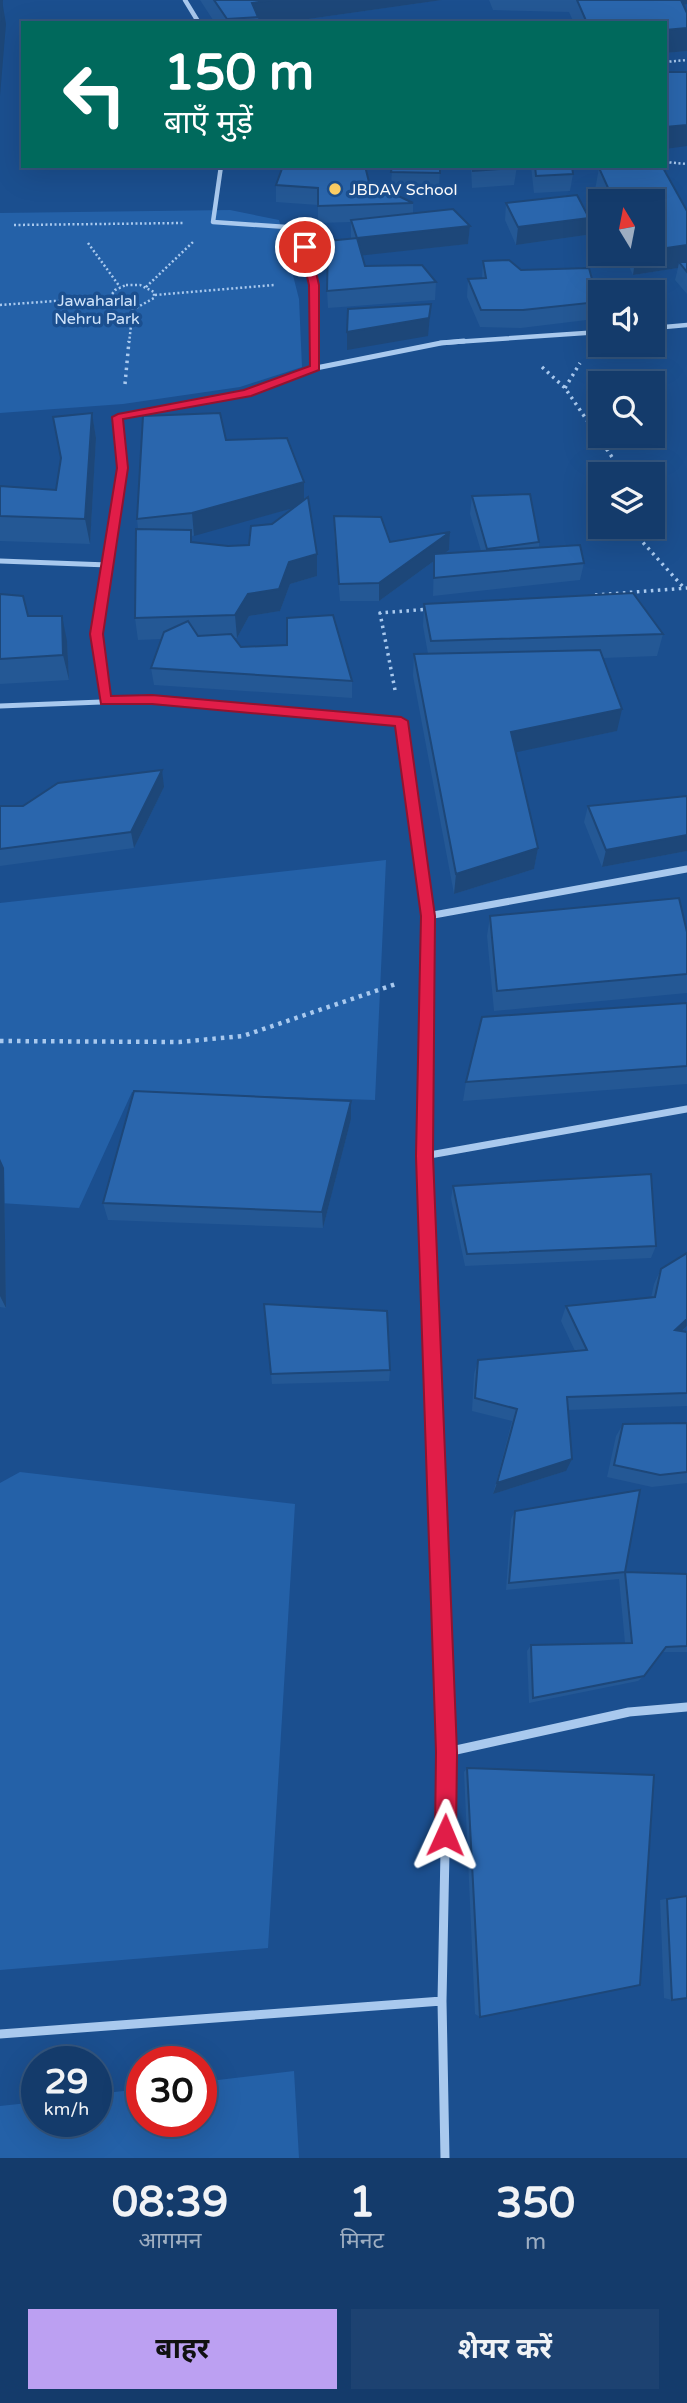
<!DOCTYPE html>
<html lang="hi">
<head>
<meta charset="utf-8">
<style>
	body { margin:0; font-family:"Varela Round","Noto Sans Devanagari",sans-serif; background:#1d4271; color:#f1f3f6; height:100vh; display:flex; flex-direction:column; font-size:26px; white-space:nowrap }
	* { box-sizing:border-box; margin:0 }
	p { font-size:23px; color:#9dadc1 }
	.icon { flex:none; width:38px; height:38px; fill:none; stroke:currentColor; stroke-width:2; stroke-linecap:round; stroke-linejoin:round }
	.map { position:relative; height:2158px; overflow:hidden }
	.panel { display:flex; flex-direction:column; background:#143b6b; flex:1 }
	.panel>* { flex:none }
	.guide { position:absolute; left:21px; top:21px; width:646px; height:147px; border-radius:0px; box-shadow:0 7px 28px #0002,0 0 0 2px #33557e; background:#00695c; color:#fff; overflow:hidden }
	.needle { width:46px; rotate:350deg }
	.fabs { position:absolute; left:588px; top:189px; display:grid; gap:14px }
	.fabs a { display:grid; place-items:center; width:77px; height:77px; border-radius:0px; background:#143b6b; box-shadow:0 7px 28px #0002,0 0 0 2px #33557e; font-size:35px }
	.speed { position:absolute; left:21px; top:2046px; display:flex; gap:14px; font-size:35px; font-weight:700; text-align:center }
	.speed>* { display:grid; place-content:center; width:91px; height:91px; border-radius:50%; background:#143b6b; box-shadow:0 7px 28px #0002,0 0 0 2px #33557e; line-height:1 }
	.speed small { font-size:18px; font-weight:400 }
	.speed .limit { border:10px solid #d22; background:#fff; color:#111 }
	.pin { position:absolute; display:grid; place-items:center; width:60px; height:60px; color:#fff; margin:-30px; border:4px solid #fff; border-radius:50%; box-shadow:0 2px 7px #0007 }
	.me { position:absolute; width:77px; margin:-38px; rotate:1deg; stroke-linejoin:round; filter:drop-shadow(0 0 5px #0008) }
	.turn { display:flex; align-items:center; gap:24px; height:147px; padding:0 28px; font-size:32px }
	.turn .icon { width:91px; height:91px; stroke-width:2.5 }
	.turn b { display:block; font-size:49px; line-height:60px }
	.eta { display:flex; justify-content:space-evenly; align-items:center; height:119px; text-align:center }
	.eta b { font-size:42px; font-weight:700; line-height:49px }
	.button { display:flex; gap:14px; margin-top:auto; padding:14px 28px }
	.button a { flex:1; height:80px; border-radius:0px; background:#bca0f2; color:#111; font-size:28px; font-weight:700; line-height:80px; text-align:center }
	.button a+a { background:#1d4271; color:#f1f3f6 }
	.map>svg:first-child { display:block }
	.green { fill:#2461a8 }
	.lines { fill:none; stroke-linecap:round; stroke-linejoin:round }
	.path-far2 { stroke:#a9c9ee; stroke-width:2.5; stroke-dasharray:2 2.5; stroke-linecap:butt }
	.path-far1 { stroke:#a9c9ee; stroke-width:3.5; stroke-dasharray:2.5 4.5; stroke-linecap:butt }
	.path { stroke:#a9c9ee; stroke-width:4.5; stroke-dasharray:3.5 5; stroke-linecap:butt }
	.minor-far3 { stroke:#a9c9ee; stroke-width:4.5 }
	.minor-far2 { stroke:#a9c9ee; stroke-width:5 }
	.minor-far1 { stroke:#a9c9ee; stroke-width:7 }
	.minor { stroke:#a9c9ee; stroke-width:9 }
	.wall { fill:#245895; fill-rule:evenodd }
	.shaded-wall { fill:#1d4779 }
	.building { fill:#2a66ad; stroke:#1d4779; stroke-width:2 }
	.route { fill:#e11d48; stroke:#92132f; stroke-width:2 }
	.poi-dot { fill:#ffd166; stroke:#1b4f8f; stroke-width:2.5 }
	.labels { text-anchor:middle; stroke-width:7; stroke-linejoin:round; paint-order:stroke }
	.far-poi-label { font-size:16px; fill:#fff; stroke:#1b4f8f; text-anchor:start }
	.far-park-label { font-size:16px; fill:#cfe3fa; stroke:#1b4f8f }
</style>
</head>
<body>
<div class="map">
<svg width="687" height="2158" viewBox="0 0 687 2158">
	<rect width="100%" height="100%" fill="#1b4f8f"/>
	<!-- green -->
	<path class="green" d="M 230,210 L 279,220 L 299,299 L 302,367 L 240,387 L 123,404 L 0,413 L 0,213 Z
		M 386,860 L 375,1100 L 132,1092 L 79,1208 L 0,1203 L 0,903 Z
		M 20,1472 L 295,1504 L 268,1948 L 0,1970 L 0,1483 Z
		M 294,2071 L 299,2158 L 0,2158 L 0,2106 L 37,2102 L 37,2121 L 96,2121 L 96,2094 L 142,2089 L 142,2121 L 201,2121 L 201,2082 Z"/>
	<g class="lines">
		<!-- path-far2 -->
		<path class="path-far2" d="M 665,62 L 687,60
			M 665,162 L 687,164
			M 14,225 L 184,223
			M 88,243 L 120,287
			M 126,285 L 140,285 L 154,292 L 154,298 L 136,308 L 115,304 L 110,297 L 115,290 Z
			M 146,287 L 193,242
			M 155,295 L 274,285
			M 0,305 L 110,297
			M 129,343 L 133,308"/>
		<!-- path-far1 -->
		<path class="path-far1" d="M 542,367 L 565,388 L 614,460 L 614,474
			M 125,384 L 129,341
			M 565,388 L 580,363
			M 629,527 L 684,588
			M 595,595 L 687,588
			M 395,690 L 380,613 L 430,609"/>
		<!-- path -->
		<path class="path" d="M 0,1041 L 179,1042 L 243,1036 L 396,984"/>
		<!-- minor-far3 -->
		<path class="minor-far3" d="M 185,0 L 199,23
			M 221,166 L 213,222 L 301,228 L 314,285 L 315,343
			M 653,328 L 687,325
			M 440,343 L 600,332"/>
		<!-- minor-far2 -->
		<path class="minor-far2" d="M 316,368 L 441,343 L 464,341
			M 0,561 L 108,565
			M 106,701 L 96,634 L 122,468 L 118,417 L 247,393 L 316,368 L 315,341
			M 0,706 L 152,700 L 401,721 L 411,793"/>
		<!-- minor-far1 -->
		<path class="minor-far1" d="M 411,791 L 428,916 L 424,1156 L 433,1383
			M 428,916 L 687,869
			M 424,1156 L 687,1109"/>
		<!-- minor -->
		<path class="minor" d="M 433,1382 L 447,1752 L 442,2001 L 445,2158
			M 447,1752 L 629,1712 L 687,1707
			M 0,2034 L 442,2001"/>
	</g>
	<!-- wall -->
	<path class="wall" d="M 200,0 L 442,0 L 280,23 L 215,23 Z
		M 489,0 L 687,0 L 687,4 L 683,5 L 687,51 L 665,53 L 665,23 L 574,23 L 569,12 L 493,10 Z
		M 392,166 L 440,166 L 439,190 L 391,189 Z
		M 471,166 L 517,166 L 514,185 L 472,188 Z
		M 531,166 L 572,166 L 573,174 L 570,191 L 534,193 Z
		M 599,168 L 687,211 L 687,294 L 675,280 L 678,268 L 633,275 L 623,254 L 653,254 L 653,201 L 600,201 L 595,190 Z
		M 369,182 L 413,203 L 413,214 L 470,226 L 468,244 L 362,255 L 365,266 L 436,282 L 435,300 L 328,308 L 327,291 L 351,239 L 351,222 L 318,223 L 318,205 L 276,202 L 276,185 Z
		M 506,203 L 589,218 L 586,235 L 516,245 L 505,220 Z
		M 483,261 L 521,270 L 598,302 L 595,319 L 521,328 L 480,327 L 467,297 L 468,279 L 482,278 Z
		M 92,413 L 96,438 L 90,544 L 0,541 L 0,486 L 56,490 Z
		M 226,440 L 304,499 L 317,554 L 317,576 L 290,584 L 280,611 L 249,616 L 237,638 L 234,638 L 241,647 L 352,681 L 352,698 L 154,685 L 151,668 L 161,639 L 138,640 L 135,618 L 138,529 L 137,519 ZM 292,508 L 272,524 L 249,545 L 228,546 L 192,542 L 192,536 Z
		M 472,496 L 539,542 L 539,548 L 584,563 L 580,580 L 433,596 L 434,561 L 379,601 L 340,601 L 334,533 L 334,516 L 390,542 L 450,532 L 449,550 L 444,554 L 481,551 L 470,514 Z
		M 0,594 L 28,616 L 67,641 L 69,680 L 0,684 Z
		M 424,604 L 663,634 L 657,656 L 603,658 L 617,731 L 515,752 L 538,848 L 534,869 L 454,894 L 413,676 L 414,654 L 428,654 L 423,626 Z
		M 164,787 L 134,848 L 0,866 L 0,806 L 23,806 Z
		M 687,796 L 687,851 L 602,867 L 584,822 L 588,806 Z
		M 490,916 L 687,932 L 687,993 L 494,1011 L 487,936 Z
		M 687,1003 L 687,1084 L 463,1101 L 466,1082 Z
		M 351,1101 L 351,1119 L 323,1228 L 108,1220 L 103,1203 Z
		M 0,1159 L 4,1168 L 6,1308 L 0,1307 Z
		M 453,1186 L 656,1246 L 651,1258 L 465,1266 L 451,1199 Z
		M 661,1269 L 687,1326 L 682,1331 L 687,1332 L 687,1406 L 568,1410 L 566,1471 L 493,1494 L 512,1421 L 472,1411 L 474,1374 L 478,1360 L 575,1351 L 561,1321 L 566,1306 L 651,1298 L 654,1284 Z
		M 264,1304 L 390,1370 L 389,1381 L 272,1384 Z
		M 687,1423 L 687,1483 L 652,1487 L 607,1477 L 616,1436 L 623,1424 Z
		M 515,1511 L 625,1572 L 687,1574 L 687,1652 L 661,1652 L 644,1676 L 638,1681 L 529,1703 L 527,1651 L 531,1645 L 625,1643 L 619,1579 L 506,1590 L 511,1519 Z
		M 467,1768 L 480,2017 L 475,2014 L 464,1772 Z
		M 687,1895 L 687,1998 L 672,2000 L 664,1998 L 660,1900 Z"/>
	<!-- shaded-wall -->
	<path class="shaded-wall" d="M 2,0 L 6,24 L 0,96 L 0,22 Z
		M 272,0 L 442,0 L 280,23 L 259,23 L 258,17 L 252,3 Z
		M 672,0 L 687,0 L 687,4 L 670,9 Z
		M 687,28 L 687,51 L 665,53 L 665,30 Z
		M 687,125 L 687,146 L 665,149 L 665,127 Z
		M 589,218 L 586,235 L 516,245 L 518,227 Z
		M 470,226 L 468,244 L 357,256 L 357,238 Z
		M 687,245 L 687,267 L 679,262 L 678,268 L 633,275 L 636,254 L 653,254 L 653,250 Z
		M 431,304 L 428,336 L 347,350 L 347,332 Z
		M 92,413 L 96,438 L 90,544 L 85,519 Z
		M 304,482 L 304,505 L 194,536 L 192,513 Z
		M 450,532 L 449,550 L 379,601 L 379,583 Z
		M 317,554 L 317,576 L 290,584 L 280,611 L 249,616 L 237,638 L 235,615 L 248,594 L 289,562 Z
		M 62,616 L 67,641 L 69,680 L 63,655 Z
		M 622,709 L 617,731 L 508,754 L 511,732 Z
		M 162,770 L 164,787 L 134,848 L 131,832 Z
		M 687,835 L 687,851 L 602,867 L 606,850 Z
		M 538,848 L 534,869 L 454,894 L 456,874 Z
		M 351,1101 L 351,1119 L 323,1228 L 322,1212 Z
		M 0,1159 L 4,1168 L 6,1308 L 0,1296 Z
		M 687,1319 L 687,1326 L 667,1344 L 675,1330 Z
		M 572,1459 L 566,1471 L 493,1494 L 497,1483 Z"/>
	<!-- building -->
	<path class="building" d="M 0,0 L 2,0 L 0,22 Z
		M 214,0 L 272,0 L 252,3 L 258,17 L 227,19 Z
		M 577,0 L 681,0 L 687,13 L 687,28 L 665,30 L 665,23 L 587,23 Z
		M 665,72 L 687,72 L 687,125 L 665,127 Z
		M 283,166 L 365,166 L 369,182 L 413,203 L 318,206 L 318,188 L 276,185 Z
		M 392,166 L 440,166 L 440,173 L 391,172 Z
		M 473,166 L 516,166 L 515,168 L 473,171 Z
		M 535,166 L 572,166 L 573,174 L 536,176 Z
		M 624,166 L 662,166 L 687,211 L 687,245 L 653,250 L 653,201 L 614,201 L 599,168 Z
		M 577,195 L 589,218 L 518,227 L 506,203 Z
		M 453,209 L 470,226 L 357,238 L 351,220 Z
		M 357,238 L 365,266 L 422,265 L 436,282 L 327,291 L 328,241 Z
		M 509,260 L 521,270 L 589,268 L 598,302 L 523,310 L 481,310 L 468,279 L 486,278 L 483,261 Z
		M 679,262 L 687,262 L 687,272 Z
		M 431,304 L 429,318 L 347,332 L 348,309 Z
		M 92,413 L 85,519 L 0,516 L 0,486 L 56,490 L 61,458 L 53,417 Z
		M 220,413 L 226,440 L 287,438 L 304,482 L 192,513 L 137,519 L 143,416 Z
		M 530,494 L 539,542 L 487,549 L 472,496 Z
		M 308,497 L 317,554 L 289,562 L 279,589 L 248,594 L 235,615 L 135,618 L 136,529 L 191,530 L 191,542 L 228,546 L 249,545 L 251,526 L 272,524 Z
		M 334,516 L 381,517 L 390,542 L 450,532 L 379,583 L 339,584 Z
		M 580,545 L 584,563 L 434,578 L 434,554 Z
		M 633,593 L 663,634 L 431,641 L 424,604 Z
		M 0,594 L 23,596 L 28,616 L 62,616 L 63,655 L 0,659 Z
		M 333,615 L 352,681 L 151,668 L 164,632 L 188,621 L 198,636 L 231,634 L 241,647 L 287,645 L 287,618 Z
		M 600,650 L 622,709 L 511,732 L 538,848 L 456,874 L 414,654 Z
		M 162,770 L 131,832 L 0,849 L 0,806 L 23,806 L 58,783 Z
		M 687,796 L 687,835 L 606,850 L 588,806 Z
		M 679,898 L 687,932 L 687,974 L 497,991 L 490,916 Z
		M 687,1003 L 687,1066 L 466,1082 L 482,1017 Z
		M 134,1091 L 351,1101 L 322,1212 L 103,1203 Z
		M 651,1174 L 656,1246 L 467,1254 L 453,1186 Z
		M 687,1253 L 687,1319 L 675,1330 L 687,1332 L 687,1393 L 567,1397 L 572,1459 L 497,1483 L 517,1409 L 475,1398 L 478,1360 L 587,1350 L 566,1306 L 655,1297 L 661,1269 Z
		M 264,1304 L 387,1311 L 390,1370 L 271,1374 Z
		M 687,1423 L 687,1472 L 660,1475 L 614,1465 L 623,1424 Z
		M 640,1490 L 625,1572 L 509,1583 L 515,1511 Z
		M 625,1572 L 687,1574 L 687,1646 L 666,1647 L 644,1676 L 533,1698 L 531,1645 L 632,1643 Z
		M 467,1768 L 654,1775 L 640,1985 L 480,2017 Z
		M 687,1896 L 687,1998 L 672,2000 L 667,1899 Z"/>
	<!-- route -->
	<path class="route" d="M 305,244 L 310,247 L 319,285 L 319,370 L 251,396 L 123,419 L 128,468 L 103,634 L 111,696 L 152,695 L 401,717 L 408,721 L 435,916 L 433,1156 L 457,1752 L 456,1835 L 453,1843 L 445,1846 L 438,1843 L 435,1835 L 436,1752 L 416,1156 L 421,916 L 395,726 L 152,704 L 101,704 L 90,634 L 117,468 L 112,417 L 118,414 L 244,390 L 310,366 L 309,285 L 300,247 Z"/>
	<!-- markers -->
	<circle class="poi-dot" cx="335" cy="189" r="7"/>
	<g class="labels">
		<!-- far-poi labels -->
		<g class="far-poi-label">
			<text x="349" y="195">JBDAV School</text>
		</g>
		<!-- far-park labels -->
		<g class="far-park-label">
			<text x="97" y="306">Jawaharlal<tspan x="97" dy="18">Nehru Park</tspan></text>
		</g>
	</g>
</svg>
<div class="fabs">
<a><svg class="needle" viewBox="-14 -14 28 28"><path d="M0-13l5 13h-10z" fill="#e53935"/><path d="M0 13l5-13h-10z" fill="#9dadc1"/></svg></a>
<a><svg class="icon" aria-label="sound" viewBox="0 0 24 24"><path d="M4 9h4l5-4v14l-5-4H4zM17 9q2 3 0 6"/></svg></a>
<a><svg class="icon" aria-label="search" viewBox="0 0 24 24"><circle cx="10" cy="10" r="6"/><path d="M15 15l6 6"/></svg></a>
<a><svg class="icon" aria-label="layers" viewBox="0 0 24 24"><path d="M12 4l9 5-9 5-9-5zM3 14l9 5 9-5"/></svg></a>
</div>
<div class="speed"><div>29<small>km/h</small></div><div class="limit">30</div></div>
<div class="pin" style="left:305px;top:247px;background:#d93025"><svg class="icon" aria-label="arrive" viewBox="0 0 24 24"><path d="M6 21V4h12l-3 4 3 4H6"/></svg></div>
<svg class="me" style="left:445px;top:1835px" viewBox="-20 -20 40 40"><path d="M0-17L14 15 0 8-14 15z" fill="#e11d48" stroke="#fff" stroke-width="4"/></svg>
<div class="guide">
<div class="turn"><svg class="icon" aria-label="left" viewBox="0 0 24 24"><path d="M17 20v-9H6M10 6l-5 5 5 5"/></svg><div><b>150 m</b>बाएँ मुड़ें</div></div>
</div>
</div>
<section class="panel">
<div class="eta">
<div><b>08:39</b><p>आगमन</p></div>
<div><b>1</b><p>मिनट</p></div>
<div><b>350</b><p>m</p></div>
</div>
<div class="button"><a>बाहर</a><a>शेयर करें</a></div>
</section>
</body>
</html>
